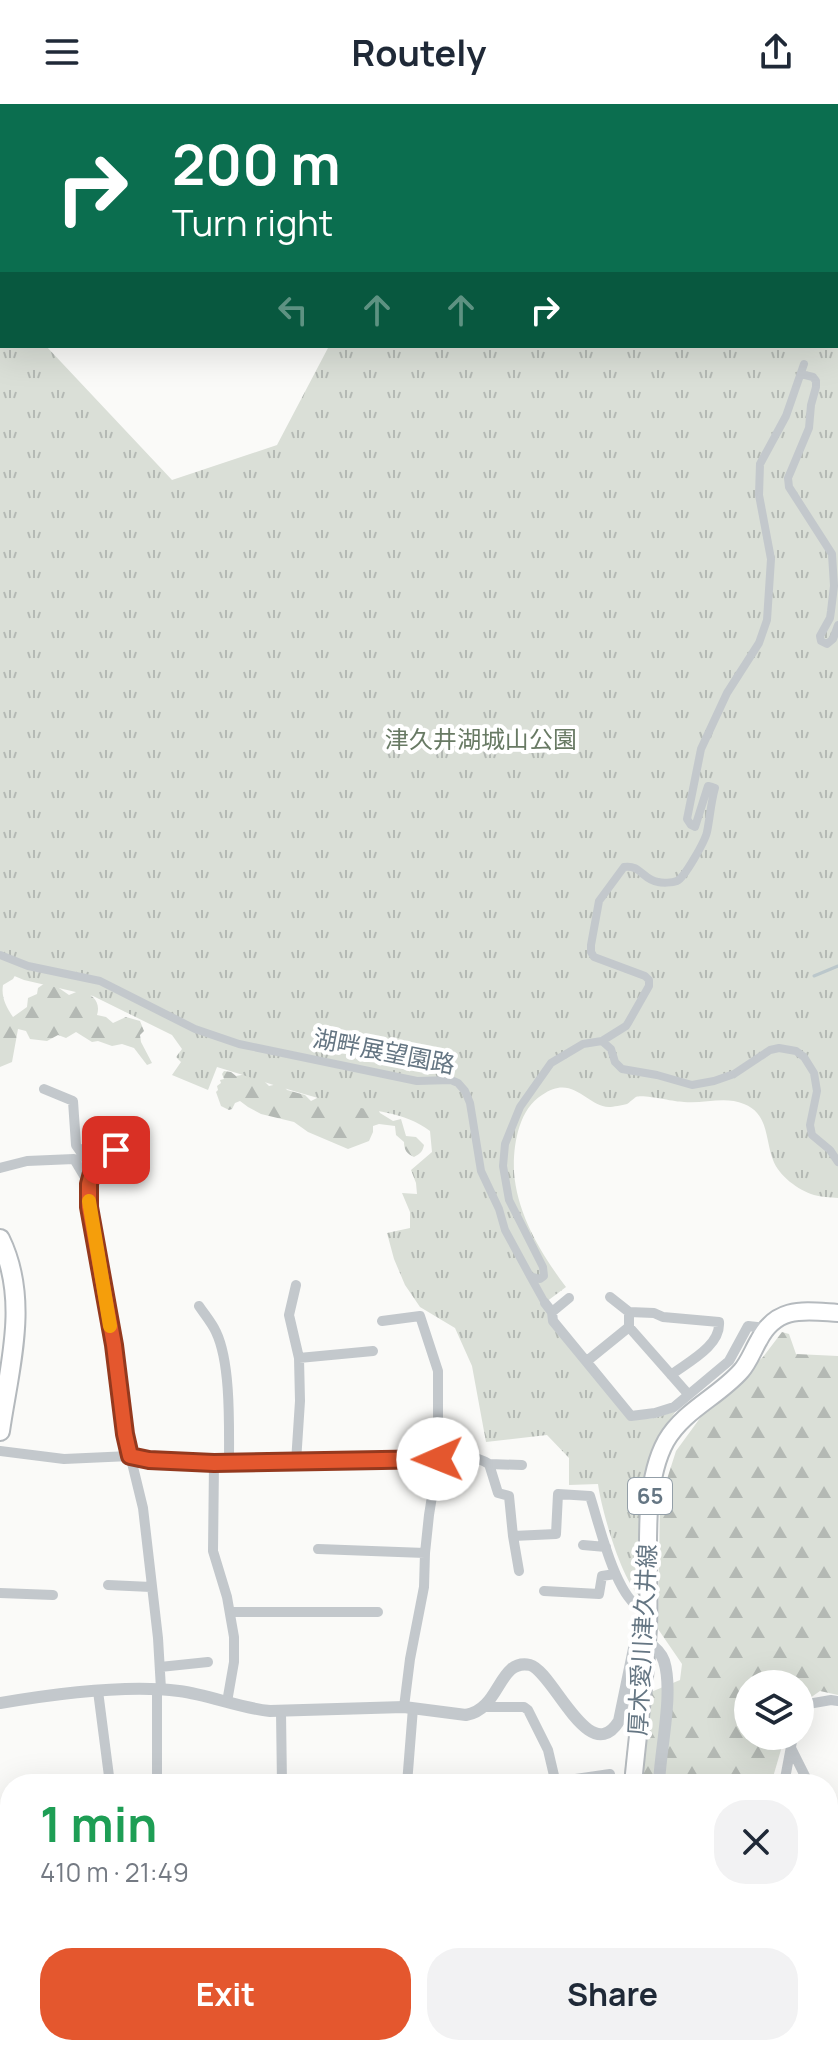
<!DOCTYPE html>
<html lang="en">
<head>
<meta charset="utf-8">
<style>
	body { margin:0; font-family:Manrope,"Noto Sans JP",sans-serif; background:#f2f2f3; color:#1f2937; height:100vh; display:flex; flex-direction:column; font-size:30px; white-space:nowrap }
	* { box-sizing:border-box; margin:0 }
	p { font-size:26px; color:#747a83 }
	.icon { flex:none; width:44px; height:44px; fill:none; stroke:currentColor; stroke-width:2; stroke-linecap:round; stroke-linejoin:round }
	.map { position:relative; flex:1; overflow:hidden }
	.drawer { position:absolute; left:0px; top:1670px; width:838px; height:282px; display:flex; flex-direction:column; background:#fff; border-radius:32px 32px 0 0; box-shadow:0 8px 32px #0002 }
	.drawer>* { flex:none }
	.top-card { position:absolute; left:0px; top:0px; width:838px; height:244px; box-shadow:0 8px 32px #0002; background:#0b6e4f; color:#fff; overflow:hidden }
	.buttons { position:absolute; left:734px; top:1566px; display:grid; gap:16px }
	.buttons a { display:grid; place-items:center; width:80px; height:80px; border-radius:50%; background:#fff; box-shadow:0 8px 32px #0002; font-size:40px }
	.pin { position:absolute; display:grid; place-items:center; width:68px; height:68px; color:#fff; margin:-34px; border-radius:16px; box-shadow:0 4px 12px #0006 }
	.me { position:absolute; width:88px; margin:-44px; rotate:269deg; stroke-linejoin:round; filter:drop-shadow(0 0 6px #0008) }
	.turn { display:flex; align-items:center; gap:28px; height:168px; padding:0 40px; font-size:36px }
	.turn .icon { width:104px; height:104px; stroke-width:2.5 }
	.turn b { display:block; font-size:56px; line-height:68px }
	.lanes { display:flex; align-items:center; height:76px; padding:0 40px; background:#0003; justify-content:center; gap:40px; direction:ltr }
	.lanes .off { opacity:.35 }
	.round { display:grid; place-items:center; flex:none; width:84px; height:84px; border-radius:32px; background:#f2f2f3 }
	.summary { display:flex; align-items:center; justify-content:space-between; height:136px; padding:0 40px }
	h1 { font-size:48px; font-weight:700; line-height:60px; color:#1e9e55 }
	.cta { display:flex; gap:16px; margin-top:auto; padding:16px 40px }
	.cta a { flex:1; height:92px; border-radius:32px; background:#e4572e; color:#fff; font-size:32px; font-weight:700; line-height:92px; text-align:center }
	.cta a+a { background:#f2f2f3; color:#1f2937 }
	header { display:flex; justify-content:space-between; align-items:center; height:104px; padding:0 40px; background:#fff; font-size:36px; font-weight:700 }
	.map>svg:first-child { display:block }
	.forest { fill:url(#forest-firs) }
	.park { fill:url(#park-tufts) }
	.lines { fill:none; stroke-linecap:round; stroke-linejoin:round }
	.stream { stroke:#bbc7cb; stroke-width:3 }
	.primary-casing { stroke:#b5babe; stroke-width:20 }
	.trunk-casing { stroke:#b4b9bd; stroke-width:22 }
	.pedestrian { stroke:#c3c8cc; stroke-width:8 }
	.minor { stroke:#c3c8cc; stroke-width:10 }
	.tertiary { stroke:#c3c8cc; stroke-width:12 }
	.primary { stroke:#fff; stroke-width:16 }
	.trunk { stroke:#fff; stroke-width:18 }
	.route-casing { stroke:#94391e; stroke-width:20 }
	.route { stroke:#e4572e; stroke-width:14 }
	.slow { stroke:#f59e0b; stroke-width:14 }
	.labels { text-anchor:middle; stroke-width:8; stroke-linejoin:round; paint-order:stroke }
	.shield { fill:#fff; stroke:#939fa8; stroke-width:2 }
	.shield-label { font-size:22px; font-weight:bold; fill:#657683 }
	.park-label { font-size:24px; fill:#687a64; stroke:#fff }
	.street-label { font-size:24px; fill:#657683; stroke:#fff }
</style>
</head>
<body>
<header><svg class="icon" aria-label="menu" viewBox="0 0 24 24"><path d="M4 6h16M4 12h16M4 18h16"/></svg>Routely<svg class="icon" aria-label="share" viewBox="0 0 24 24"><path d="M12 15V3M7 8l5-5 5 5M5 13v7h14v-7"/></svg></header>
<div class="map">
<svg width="838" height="1951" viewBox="0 0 838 1951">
	<defs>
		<pattern id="forest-firs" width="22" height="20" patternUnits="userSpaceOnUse" patternTransform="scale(2)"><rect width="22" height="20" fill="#dadfd7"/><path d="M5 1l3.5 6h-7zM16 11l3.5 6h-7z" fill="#b4b9b4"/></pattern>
		<pattern id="park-tufts" width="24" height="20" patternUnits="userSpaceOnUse" patternTransform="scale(2)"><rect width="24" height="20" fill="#dadfd7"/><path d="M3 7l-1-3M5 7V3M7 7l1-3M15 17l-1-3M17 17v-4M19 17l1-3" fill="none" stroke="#b4b9b4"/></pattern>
	</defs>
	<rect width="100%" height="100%" fill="#fafaf8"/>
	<!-- forest -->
	<path class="forest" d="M 0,856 L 17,868 L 13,875 L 3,881 C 1,893 6,903 13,913 L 27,903 L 28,894 L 37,890 L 38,884 L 45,879 L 56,882 L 69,891 L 81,886 C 93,891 101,898 97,911 L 106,913 L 113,919 L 126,913 L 140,917 L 144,927 L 140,931 L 141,938 L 152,959 L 147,961 L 134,944 L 122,940 L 112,942 L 98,937 L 92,938 L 76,928 L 66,934 L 58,931 L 47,937 L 30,935 L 26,927 L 18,925 L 12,958 L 0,963 Z
		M 224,967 L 231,968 L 236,972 C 250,969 259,971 269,982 L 282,979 L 287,986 L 305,991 L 311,997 L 325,990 L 375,1000 L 380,1009 L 393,1017 L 401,1015 L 406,1032 L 416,1033 L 424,1041 C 423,1047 420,1050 414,1053 C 407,1050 404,1046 404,1038 L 396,1031 L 395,1022 L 379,1020 L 373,1022 L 373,1028 L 369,1037 L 348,1045 L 308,1028 L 294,1018 L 261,1010 L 248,1003 L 240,997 L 235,999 L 232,1005 L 229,1006 L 221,1002 L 216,988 L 218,986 L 217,982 L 221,979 L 220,976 L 224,975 L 222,970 Z
		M 782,1228 L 789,1230 L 796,1250 L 838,1252 L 838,1591 L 820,1587 L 800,1601 L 800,1580 L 748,1580 L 748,1632 L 785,1632 L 771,1680 L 623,1680 L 628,1637 L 651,1588 L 680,1576 L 682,1560 L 658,1525 L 660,1397 L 676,1347 L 711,1299 L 763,1253 Z
		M 666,1942 L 825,1942 L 830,1951 L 689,1951 L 667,1945 Z"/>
	<!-- park -->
	<path class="park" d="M 480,0 L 838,0 L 838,1094 C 830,1093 821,1093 814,1091 C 798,1086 779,1072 773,1056 C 765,1035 769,1010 744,1000 C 725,992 704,1000 684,998 C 673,998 644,990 636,993 C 634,994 629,999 627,1000 C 622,1001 613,1003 609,1003 C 586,1002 573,969 542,991 C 518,1006 513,1042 514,1068 C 517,1110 541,1150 566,1183 L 542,1201 L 629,1316 L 655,1314 L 676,1307 L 658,1332 L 650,1355 L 643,1494 C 623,1484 601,1404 598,1380 L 569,1381 L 569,1354 L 547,1331 L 486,1338 L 472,1262 L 455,1224 L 420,1203 L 405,1181 L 394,1155 L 387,1129 L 410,1124 L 410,1108 L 402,1089 L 417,1090 L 416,1079 L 411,1066 L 432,1048 L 430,1027 C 404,1007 373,1008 342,1000 C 300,990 259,976 217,963 L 208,986 L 172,971 L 181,958 L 176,953 L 182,945 L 172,931 L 93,892 L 24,876 L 0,866 L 0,194 L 2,196 L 2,242 L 46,242 L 172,376 L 277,341 L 329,242 L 836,242 L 836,2 L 480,2 Z"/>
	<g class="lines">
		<!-- stream -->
		<path class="stream" d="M 814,872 L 838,862"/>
		<!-- primary casing -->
		<g class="primary-casing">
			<path id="primary" d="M 633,1680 C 638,1628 645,1575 648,1523 C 651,1467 639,1386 666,1337 C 684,1306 718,1293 741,1267 C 749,1258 753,1246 759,1236 C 777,1201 805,1207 838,1209
				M 627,1951 L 627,1942"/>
		</g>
		<!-- trunk casing -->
		<g class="trunk-casing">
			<path id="trunk" d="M 0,1135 C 30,1196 9,1264 0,1327
				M 0,1724 L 10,1737
				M 143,1942 L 147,1951"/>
		</g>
		<!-- pedestrian -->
		<path class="pedestrian" d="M 801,270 L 813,273 L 816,277 L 816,283 L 811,301 L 809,324 L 791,367 L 788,374 L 789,383 L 832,450 L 834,482 L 831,507 L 830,514 L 820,532 L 821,537 L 827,540 L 833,535 L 838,521
			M 712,683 L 708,682 L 695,723 L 691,721 L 687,715 L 701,645 L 727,589 L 759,539 L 767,516 L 771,455 L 759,391 L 760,360 L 786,312 L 804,260
			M 0,851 L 28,862 L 100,877 L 195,925 L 239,940 L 417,977 L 451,976 L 458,979 L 465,987 L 470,999 L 481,1067 L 499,1105 L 505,1126 L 530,1172 L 540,1175 L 544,1172 L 543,1163 L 509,1096 L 503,1062 L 505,1040 L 520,1003 L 551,959 L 583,940 L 602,937 L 626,922 L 628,919 L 649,882 L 649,876 L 645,872 L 594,853 L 591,848 L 591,841 L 599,797 L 624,763 C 640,760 643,776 658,778 C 662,779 672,779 677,777 C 685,773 705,737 707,728 C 710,713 711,698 715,684 L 712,683
			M 602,937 L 611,945 L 615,958 L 622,965 L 657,971 L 692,981 L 714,977 L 734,970 L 770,946 L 779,944 L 796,947 L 804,953 L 814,969 L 817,987 L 810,1021 L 812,1031 L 830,1046 L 838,1058
			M 530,1172 L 545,1199"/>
		<!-- minor -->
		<path class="minor" d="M 44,985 L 73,997 L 76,1041 L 93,1065 L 89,1080 L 89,1103 L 114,1241 L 125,1330 L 143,1404 L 158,1534 L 161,1585
			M 0,1064 L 27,1057 L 74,1055 L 89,1080
			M 93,1065 L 101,1064 L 131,1027
			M 296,1181 L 289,1211 L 299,1254 L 300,1297 L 296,1358
			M 610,1193 L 629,1208 L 629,1223
			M 545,1199 L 552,1208 L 553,1217 L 631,1312 L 655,1309 L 674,1303 L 729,1257 L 748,1222 L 765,1224
			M 199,1202 C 205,1211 212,1219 216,1228 C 231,1259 229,1323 229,1358
			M 552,1208 L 569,1194
			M 629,1208 L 654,1209 L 663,1213 L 719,1218 C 721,1242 688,1258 671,1271
			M 382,1217 L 420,1212 L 438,1267 L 438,1355 L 429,1411 L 425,1449 L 424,1483 L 410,1555 L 404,1603
			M 299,1254 L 373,1247
			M 587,1257 L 629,1223 L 688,1290
			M 0,1347 L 64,1355 L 130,1352 L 149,1356 L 214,1359 L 438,1355 C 451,1349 477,1352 489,1360 L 498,1389 L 509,1392 L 513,1432 L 556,1430 L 558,1390 L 590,1392 C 599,1420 614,1485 637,1502 C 641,1504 645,1505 649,1506
			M 214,1359 L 213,1447 L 227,1493 L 234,1533 L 234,1558 L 227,1598
			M 489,1360 L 522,1361
			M 513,1432 L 519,1467
			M 583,1441 L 606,1443
			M 318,1445 L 425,1449
			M 108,1481 L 151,1483
			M 544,1487 L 599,1490 L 602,1472 L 615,1470
			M 0,1489 L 53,1491
			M 230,1508 L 378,1508
			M 160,1563 L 208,1558
			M 157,1585 L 157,1676
			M 98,1587 L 110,1680
			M 484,1603 L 524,1603 L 528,1606 L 548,1646 L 556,1680
			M 281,1608 L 282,1680
			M 800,1609 L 808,1600 L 831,1596 L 838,1597
			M 791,1644 L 809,1680
			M 555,1678 L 610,1670
			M 407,1680 L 413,1604
			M 784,1680 L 793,1632
			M 828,1719 L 838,1740
			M 0,1854 L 10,1854
			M 828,1881 L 838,1878
			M 261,1942 L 261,1951
			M 801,1942 L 805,1951
			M 496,1951 L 496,1942"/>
		<!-- tertiary -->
		<path class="tertiary" d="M 647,1538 C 655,1543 661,1548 664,1557 C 674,1589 660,1646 659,1680
			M 0,1599 C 53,1590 126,1580 179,1587 C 210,1591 239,1604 270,1607 L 404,1603 L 466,1611 C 501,1605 498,1554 530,1561 C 553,1567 589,1665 619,1617 L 636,1535 L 640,1526 L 648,1518
			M 755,1942 L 760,1951"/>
		<!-- primary -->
		<use href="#primary" class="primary"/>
		<!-- trunk -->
		<use href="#trunk" class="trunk"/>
	</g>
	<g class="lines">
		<!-- route casing -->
		<g class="route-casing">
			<path id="route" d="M 116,1046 L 101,1064 L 93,1065 L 89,1080 L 89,1103 L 114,1241 L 125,1330 L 130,1352 L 149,1356 L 214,1359 L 438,1355"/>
		</g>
		<!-- route -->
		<use href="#route" class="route"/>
		<!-- slow -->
		<path class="slow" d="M 89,1097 L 110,1222"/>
	</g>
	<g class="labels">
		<!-- shield labels -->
		<rect class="shield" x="628" y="1374" width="44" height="36" rx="6"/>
		<g class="shield-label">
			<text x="650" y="1400">65</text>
		</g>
		<!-- park labels -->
		<g class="park-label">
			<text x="481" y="644">津久井湖城山公園</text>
		</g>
		<!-- street labels -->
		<g class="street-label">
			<text transform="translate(384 948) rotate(11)" y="8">湖畔展望園路</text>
			<text transform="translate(643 1536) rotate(-87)" y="8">厚木愛川津久井線</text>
		</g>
	</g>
</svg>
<div class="buttons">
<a><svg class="icon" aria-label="layers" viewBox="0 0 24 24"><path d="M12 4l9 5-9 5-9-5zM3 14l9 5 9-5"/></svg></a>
</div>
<div class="pin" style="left:116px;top:1046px;background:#d93025"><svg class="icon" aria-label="arrive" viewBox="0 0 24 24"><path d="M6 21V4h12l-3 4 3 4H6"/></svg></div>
<svg class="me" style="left:438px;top:1355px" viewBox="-20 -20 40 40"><circle r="19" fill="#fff"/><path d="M0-13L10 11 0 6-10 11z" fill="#e4572e"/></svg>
<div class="top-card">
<div class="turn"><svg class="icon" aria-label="right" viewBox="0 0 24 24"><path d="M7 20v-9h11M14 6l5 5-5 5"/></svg><div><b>200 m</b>Turn right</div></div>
<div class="lanes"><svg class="icon off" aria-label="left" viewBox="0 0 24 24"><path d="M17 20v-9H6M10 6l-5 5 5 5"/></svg><svg class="icon off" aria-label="ahead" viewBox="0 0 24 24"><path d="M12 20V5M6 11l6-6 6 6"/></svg><svg class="icon off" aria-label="ahead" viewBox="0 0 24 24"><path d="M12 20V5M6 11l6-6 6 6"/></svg><svg class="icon" aria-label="right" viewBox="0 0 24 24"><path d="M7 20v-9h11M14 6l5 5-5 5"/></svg></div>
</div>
<section class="drawer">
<div class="summary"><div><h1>1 min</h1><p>410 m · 21:49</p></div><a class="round"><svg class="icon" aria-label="close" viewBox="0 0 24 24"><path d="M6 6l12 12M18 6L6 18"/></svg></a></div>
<div class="cta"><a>Exit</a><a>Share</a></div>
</section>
</div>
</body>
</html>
